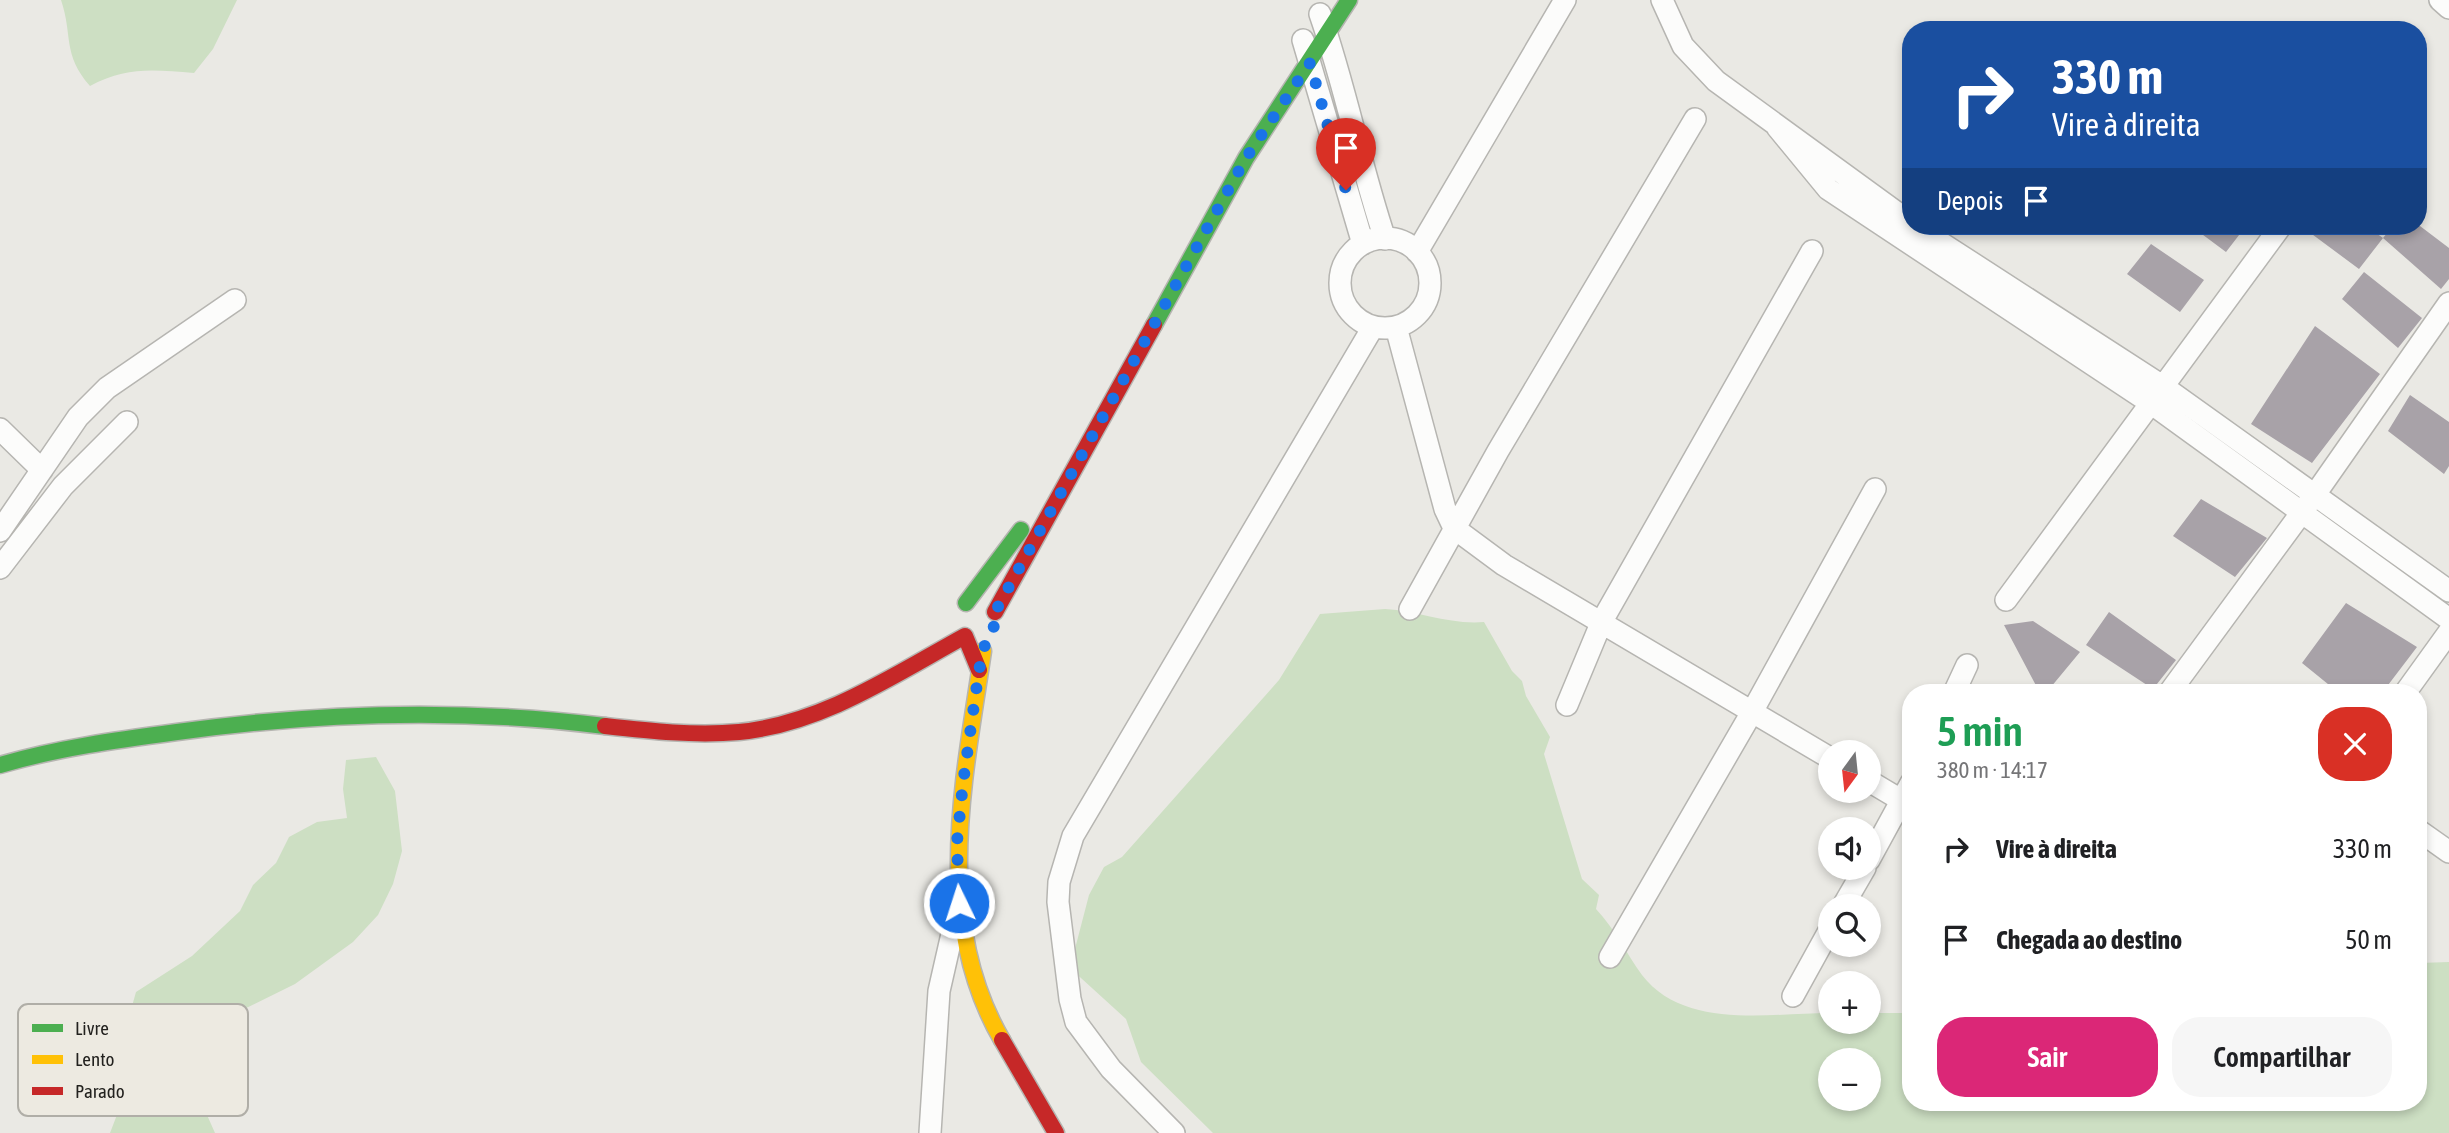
<!DOCTYPE html>
<html lang="pt">
<head>
<meta charset="utf-8">
<style>
	body { margin:0; font-family:"Asap Condensed",sans-serif; background:#f6f6f6; color:#202124; height:100vh; display:flex; flex-direction:column; font-size:26px; white-space:nowrap }
	* { box-sizing:border-box; margin:0 }
	p { font-size:23px; color:#757577 }
	.icon { flex:none; width:38px; height:38px; fill:none; stroke:currentColor; stroke-width:2; stroke-linecap:round; stroke-linejoin:round }
	.map { position:relative; flex:1; overflow:hidden }
	.sheet { position:absolute; left:1902px; top:684px; width:525px; height:427px; display:flex; flex-direction:column; background:#fff; border-radius:28px; box-shadow:0 4px 10px #0003 }
	.sheet>* { flex:none }
	.top-card { position:absolute; left:1902px; top:21px; width:525px; height:214px; border-radius:28px; box-shadow:0 4px 10px #0003; background:#1a4fa0; color:#fff; overflow:hidden }
	.needle { width:46px; rotate:195deg }
	.tools { position:absolute; left:1818px; top:740px; display:grid; gap:14px }
	.tools a { display:grid; place-items:center; width:63px; height:63px; border-radius:50%; background:#fff; box-shadow:0 4px 10px #0003; font-size:35px }
	.pin { position:absolute; display:grid; place-items:center; width:60px; height:60px; color:#fff; margin:-72px -30px; border-radius:50% 50% 50% 0; rotate:-45deg; box-shadow:0 0 7px #0007 }
	.pin .icon { rotate:45deg }
	.me { position:absolute; width:77px; margin:-38px; rotate:356deg; stroke-linejoin:round; filter:drop-shadow(0 0 5px #0008) }
	.turn { display:flex; align-items:center; gap:24px; height:147px; padding:0 35px; font-size:32px }
	.turn .icon { width:91px; height:91px; stroke-width:2.5 }
	.turn b { display:block; font-size:49px; line-height:60px }
	.then { display:flex; align-items:center; height:66px; padding:0 35px; background:#0003; gap:14px; font-size:26px }
	.round { display:grid; place-items:center; flex:none; width:74px; height:74px; border-radius:28px; background:#f6f6f6 }
	.headline { display:flex; align-items:center; justify-content:space-between; height:119px; padding:0 35px }
	h1 { font-size:42px; font-weight:600; line-height:52px; color:#1e9e55 }
	.action { display:flex; gap:14px; margin-top:auto; padding:14px 35px }
	.action a { flex:1; height:80px; border-radius:28px; background:#db2777; color:#fff; font-size:28px; font-weight:600; line-height:80px; text-align:center }
	.action a+a { background:#f6f6f6; color:#202124 }
	ul { padding:0; list-style:none }
	li { display:flex; align-items:center; gap:21px; height:91px; padding:0 35px }
	li div { flex:1 }
	li b { display:block; font-size:26px }
	li em { font-style:normal }
	.map>svg:first-child { display:block }
	.green { fill:#cddfc3; fill-rule:evenodd }
	.building { fill:#a8a2a8 }
	.lines { fill:none; stroke-linecap:round; stroke-linejoin:round }
	.street-casing { stroke:#b6b5b1; stroke-width:24 }
	.fast-casing { stroke:#b6b5b1; stroke-width:19 }
	.slow-casing { stroke:#b6b5b1; stroke-width:19 }
	.jam-casing { stroke:#b6b5b1; stroke-width:19 }
	.street { stroke:#fcfcfb; stroke-width:21 }
	.fast { stroke:#4caf50; stroke-width:16 }
	.slow { stroke:#ffc107; stroke-width:16 }
	.jam { stroke:#c62828; stroke-width:16 }
	.route { stroke:#1a73e8; stroke-width:12; stroke-dasharray:0 21.6 }
	.key { fill:#edeae1; stroke:#b0aea7; stroke-width:2 }
	.key-label { font-size:19px; fill:#23221f }
</style>
</head>
<body>
<div class="map">
<svg width="2449" height="1133" viewBox="0 0 2449 1133">
	<rect width="100%" height="100%" fill="#eae9e4"/>
	<!-- green -->
	<path class="green" d="M 61,0 L 237,0 L 213,49 L 194,73 C 154,70 127,66 90,86 C 62,54 73,35 61,0 Z
		M 1385,609 C 1419,611 1450,625 1484,622 L 1512,671 L 1522,681 L 1526,696 L 1550,737 L 1544,754 L 1582,879 L 1599,895 L 1596,909 C 1615,929 1626,953 1642,975 C 1684,1030 1770,1013 1830,1013 L 1830,1022 L 1869,1022 L 1869,1013 L 1911,1013 L 1911,1102 L 2418,1102 L 2419,963 L 2449,962 L 2449,1133 L 1213,1133 L 1141,1062 L 1126,1019 L 1070,968 L 1089,895 L 1104,867 L 1122,857 L 1279,680 L 1320,614 ZM 1830,1060 L 1869,1060 L 1869,1099 L 1830,1099 Z
		M 376,757 L 395,791 L 402,851 L 393,884 L 378,915 L 353,942 L 295,984 L 234,1014 L 205,1035 L 196,1067 L 199,1097 L 215,1133 L 110,1133 L 125,1094 L 149,1071 L 151,1043 L 127,1024 L 136,992 L 192,956 L 240,911 L 253,885 L 276,863 L 289,837 L 317,822 L 347,818 L 343,789 L 346,760 Z"/>
	<!-- building -->
	<path class="building" d="M 2191,226 L 2246,226 L 2226,252 Z
		M 2301,226 L 2366,226 L 2383,238 L 2359,269 Z
		M 2393,226 L 2420,226 L 2449,248 L 2449,279 L 2441,289 L 2383,238 Z
		M 2151,244 L 2204,280 L 2180,312 L 2127,274 Z
		M 2364,272 L 2422,318 L 2398,348 L 2342,299 Z
		M 2315,326 L 2380,374 L 2312,463 L 2251,424 Z
		M 2410,395 L 2449,422 L 2449,466 L 2444,474 L 2388,431 Z
		M 2201,499 L 2267,538 L 2235,577 L 2173,536 Z
		M 2346,603 L 2417,647 L 2382,693 L 2339,693 L 2302,663 Z
		M 2109,612 L 2176,660 L 2153,689 L 2086,645 Z
		M 2033,621 L 2080,652 L 2046,693 L 2040,693 L 2004,625 Z"/>
	<g class="lines">
		<!-- street casing -->
		<g class="street-casing">
			<path id="street" d="M 1662,0 L 1683,46 L 1716,81 L 1911,223
				M 2440,0 L 2449,8
				M 1320,14 C 1346,88 1360,165 1385,239
				M 1303,40 L 1363,244
				M 1777,127 L 1828,189 L 2152,404 L 2449,619
				M 1915,226 L 2164,387 L 2449,591
				M1340 283a45 45 0 1 1 90 0a45 45 0 1 1-90 0Z
				M 1417,252 L 1565,0
				M 1396,327 L 1445,509 L 1454,528 L 1504,565 L 1830,758
				M 0,429 L 42,470
				M 0,531 L 78,417 L 107,388 L 235,300
				M 0,568 L 63,486 L 127,422
				M 2006,600 L 2281,226
				M 1410,609 L 1498,451 L 1695,119
				M 1954,693 L 1967,665
				M 2169,693 L 2316,493 L 2449,303
				M 2405,693 L 2449,632
				M 1567,705 L 1602,621 L 1812,251
				M 1869,781 L 1911,806
				M 2418,830 L 2449,852
				M 1869,860 L 1911,783
				M 1843,906 L 1865,868
				M 1610,957 L 1752,712 L 1875,489
				M 1793,996 L 1830,929
				M 930,1133 L 939,991 L 957,912
				M 1174,1133 L 1111,1069 L 1076,1022 L 1070,999 L 1058,902 L 1059,882 L 1073,836 L 1373,327"/>
		</g>
		<!-- fast casing -->
		<g class="fast-casing">
			<path id="fast" d="M 1154,325 L 1246,158 L 1349,0
				M 966,603 L 1021,530
				M 0,765 C 58,748 117,740 177,732 C 321,712 461,708 605,726"/>
		</g>
		<!-- slow casing -->
		<g class="slow-casing">
			<path id="slow" d="M 983,651 C 964,780 932,920 1002,1040"/>
		</g>
		<!-- jam casing -->
		<g class="jam-casing">
			<path id="jam" d="M 995,612 L 1154,325
				M 605,726 C 650,731 695,736 739,732 C 822,724 894,675 965,636 L 979,670
				M 1002,1040 L 1056,1133"/>
		</g>
		<!-- street -->
		<use href="#street" class="street"/>
		<!-- fast -->
		<use href="#fast" class="fast"/>
		<!-- slow -->
		<use href="#slow" class="slow"/>
		<!-- jam -->
		<use href="#jam" class="jam"/>
	</g>
	<g class="lines">
		<!-- route -->
		<path class="route" d="M 959,903 L 957,842 L 963,783 L 979,670 L 987,636 L 995,625 L 995,612 L 1246,158 L 1310,63 L 1346,190"/>
	</g>
	<!-- legend -->
	<rect x="18" y="1004" width="230" height="112" rx="10" class="key"/>
	<rect x="32" y="1024" width="31" height="8" fill="#4caf50"/>
	<rect x="32" y="1055" width="31" height="9" fill="#ffc107"/>
	<rect x="32" y="1087" width="31" height="8" fill="#c62828"/>
	<g class="key-label">
		<text x="75" y="1035">Livre</text>
		<text x="75" y="1066">Lento</text>
		<text x="75" y="1098">Parado</text>
	</g>
</svg>
<div class="tools">
<a><svg class="needle" viewBox="-14 -14 28 28"><path d="M0-13l5 13h-10z" fill="#e53935"/><path d="M0 13l5-13h-10z" fill="#757577"/></svg></a>
<a><svg class="icon" aria-label="sound" viewBox="0 0 24 24"><path d="M4 9h4l5-4v14l-5-4H4zM17 9q2 3 0 6"/></svg></a>
<a><svg class="icon" aria-label="search" viewBox="0 0 24 24"><circle cx="10" cy="10" r="6"/><path d="M15 15l6 6"/></svg></a>
<a>+</a>
<a>−</a>
</div>
<div class="pin" style="left:1346px;top:190px;background:#d93025"><svg class="icon" aria-label="arrive" viewBox="0 0 24 24"><path d="M6 21V4h12l-3 4 3 4H6"/></svg></div>
<svg class="me" style="left:959px;top:903px" viewBox="-20 -20 40 40"><circle r="17" fill="#1a73e8" stroke="#fff" stroke-width="3"/><path d="M0-11L8 9 0 5-8 9z" fill="#fff"/></svg>
<div class="top-card">
<div class="turn"><svg class="icon" aria-label="right" viewBox="0 0 24 24"><path d="M7 20v-9h11M14 6l5 5-5 5"/></svg><div><b>330 m</b>Vire à direita</div></div>
<div class="then">Depois<svg class="icon" aria-label="arrive" viewBox="0 0 24 24"><path d="M6 21V4h12l-3 4 3 4H6"/></svg></div>
</div>
<section class="sheet">
<div class="headline"><div><h1>5 min</h1><p>380 m · 14:17</p></div><a class="round" style="background:#d93025;color:#fff"><svg class="icon" aria-label="close" viewBox="0 0 24 24"><path d="M6 6l12 12M18 6L6 18"/></svg></a></div>
<ul>
<li><svg class="icon" aria-label="right" viewBox="0 0 24 24"><path d="M7 20v-9h11M14 6l5 5-5 5"/></svg><div><b>Vire à direita</b></div><em>330 m</em></li>
<li><svg class="icon" aria-label="arrive" viewBox="0 0 24 24"><path d="M6 21V4h12l-3 4 3 4H6"/></svg><div><b>Chegada ao destino</b></div><em>50 m</em></li>
</ul>
<div class="action"><a>Sair</a><a>Compartilhar</a></div>
</section>
</div>
</body>
</html>
